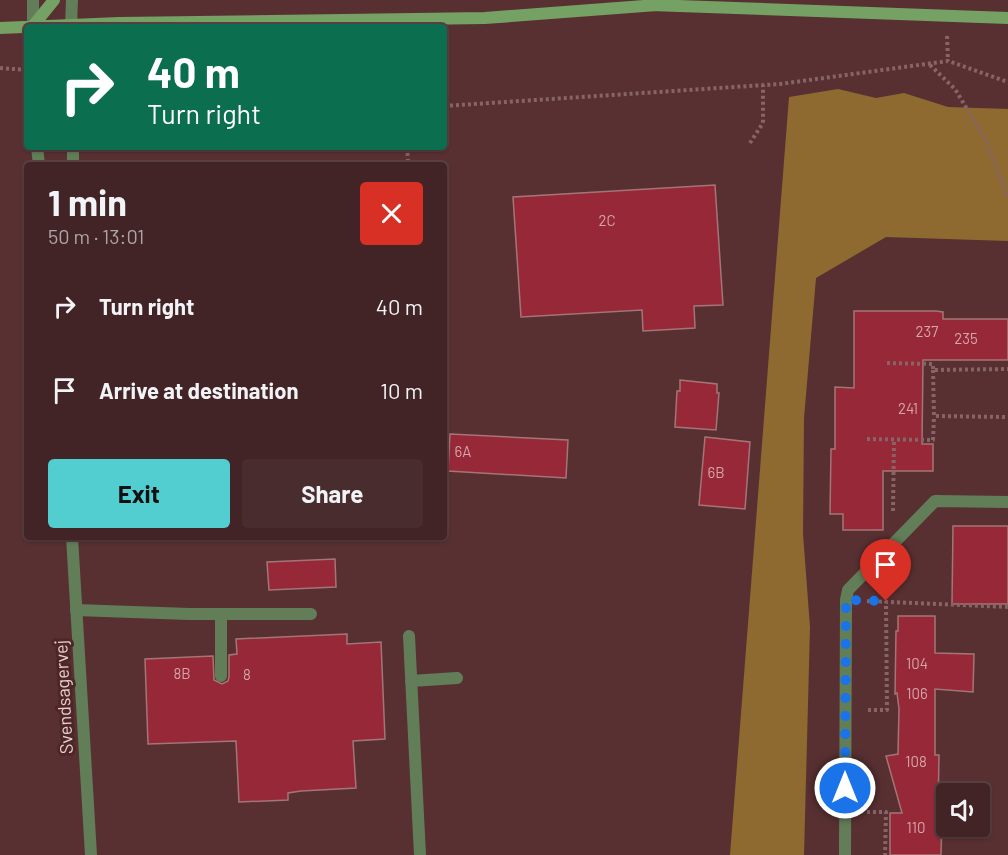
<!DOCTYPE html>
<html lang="en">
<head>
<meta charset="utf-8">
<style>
	body { margin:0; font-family:Barlow,sans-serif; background:#492c2e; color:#f1f3f6; height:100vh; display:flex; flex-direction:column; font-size:22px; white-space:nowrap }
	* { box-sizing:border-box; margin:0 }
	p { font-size:20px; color:#aea4a7 }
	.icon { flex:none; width:33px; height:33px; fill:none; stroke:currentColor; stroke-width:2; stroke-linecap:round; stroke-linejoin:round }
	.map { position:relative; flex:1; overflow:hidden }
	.sheet { position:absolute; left:24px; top:162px; width:423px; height:378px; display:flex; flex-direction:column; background:#422426; border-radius:6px; box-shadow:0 2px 4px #0004,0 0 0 2px #5a4143 }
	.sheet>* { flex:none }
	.guide { position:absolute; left:24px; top:24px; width:423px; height:126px; border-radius:6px; box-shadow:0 2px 4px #0004,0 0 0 2px #5a4143; background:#0b6e4f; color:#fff; overflow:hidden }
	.tools { position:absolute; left:936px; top:783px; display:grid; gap:12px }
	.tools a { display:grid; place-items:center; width:54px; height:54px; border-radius:6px; background:#422426; box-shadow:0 2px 4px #0004,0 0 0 2px #5a4143; font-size:30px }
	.pin { position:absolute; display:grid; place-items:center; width:51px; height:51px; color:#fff; margin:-62px -26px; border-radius:50% 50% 50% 0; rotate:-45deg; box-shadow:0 0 6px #0007 }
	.pin .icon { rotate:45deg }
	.me { position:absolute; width:66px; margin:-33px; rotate:0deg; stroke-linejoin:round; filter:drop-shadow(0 0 4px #0008) }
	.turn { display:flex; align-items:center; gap:21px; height:126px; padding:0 24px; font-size:27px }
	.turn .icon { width:78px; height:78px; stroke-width:2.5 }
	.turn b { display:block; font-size:42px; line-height:51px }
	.round { display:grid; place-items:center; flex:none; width:63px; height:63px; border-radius:6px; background:#492c2e }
	.summary { display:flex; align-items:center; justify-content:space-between; height:102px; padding:0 24px }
	h1 { font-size:36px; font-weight:700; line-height:45px }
	.cta { display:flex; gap:12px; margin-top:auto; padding:12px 24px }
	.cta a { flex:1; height:69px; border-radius:6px; background:#52cdd0; color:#111; font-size:24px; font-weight:700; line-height:69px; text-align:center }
	.cta a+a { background:#492c2e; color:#f1f3f6 }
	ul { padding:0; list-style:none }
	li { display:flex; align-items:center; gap:18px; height:84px; padding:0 24px }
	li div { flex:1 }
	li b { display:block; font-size:22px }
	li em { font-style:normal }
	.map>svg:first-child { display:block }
	.forest { fill:#8e6a30 }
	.building { fill:#972837; stroke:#a47576; stroke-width:1.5 }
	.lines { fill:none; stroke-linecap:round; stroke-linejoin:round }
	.path { stroke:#876465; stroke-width:4; stroke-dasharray:3 3; stroke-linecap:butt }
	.service { stroke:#627e58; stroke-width:12 }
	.minor { stroke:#627e58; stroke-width:12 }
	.tertiary { stroke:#627e58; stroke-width:12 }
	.secondary { stroke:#75a164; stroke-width:12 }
	.route { stroke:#1a73e8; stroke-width:10; stroke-dasharray:0 18 }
	.labels { text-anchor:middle; stroke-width:6; stroke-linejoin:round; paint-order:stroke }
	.number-label { font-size:15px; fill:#d4a5a9 }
	.street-label { font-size:18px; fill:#e9cfcf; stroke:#4d2628 }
</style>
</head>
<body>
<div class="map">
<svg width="1008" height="855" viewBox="0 0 1008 855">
	<rect width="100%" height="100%" fill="#583032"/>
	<!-- forest -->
	<path class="forest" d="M 838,89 L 876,98 L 904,93 L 948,107 L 1008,109 L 1008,241 L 886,237 L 816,278 L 804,418 L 803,534 L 810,627 L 804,855 L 730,855 L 789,97 Z"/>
	<!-- building -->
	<path class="building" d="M 715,185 L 723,305 L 694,306 L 695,328 L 643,331 L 642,310 L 521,317 L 513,197 Z
		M 854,311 L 936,311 L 943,312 L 943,319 L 1008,319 L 1008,360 L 923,360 L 922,444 L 933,444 L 933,471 L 883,471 L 883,530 L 843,530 L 843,514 L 830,514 L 831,449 L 835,449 L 835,387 L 854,388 Z
		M 680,380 L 717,384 L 717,393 L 719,393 L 716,430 L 675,427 L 677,391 L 680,391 Z
		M 450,434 L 568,440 L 566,478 L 448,471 Z
		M 705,437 L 750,442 L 745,509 L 699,505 Z
		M 953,526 L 1008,526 L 1008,604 L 952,604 Z
		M 335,559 L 336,587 L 269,590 L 267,562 Z
		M 898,616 L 935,616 L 935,653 L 974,654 L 973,692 L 935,689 L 935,755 L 939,755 L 938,814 L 942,814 L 941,855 L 890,855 L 890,813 L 902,813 L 886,756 L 898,754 L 899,709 L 897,693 L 895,694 L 896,631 L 898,631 Z
		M 347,634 L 347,644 L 381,642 L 385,739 L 353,741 L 356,788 L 301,791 L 288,793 L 288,800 L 239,802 L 236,741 L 148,744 L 145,659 L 213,656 L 214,680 L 222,684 L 228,681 L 229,677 L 229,655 L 237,654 L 236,639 Z"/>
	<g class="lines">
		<!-- path -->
		<path class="path" d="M 947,36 L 948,61
			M 930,65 L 955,89 L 985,139 L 1008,197
			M 0,68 L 27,70
			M 444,106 L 780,84 L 948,61 L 1008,82
			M 750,143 L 763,123 L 763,85
			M 407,147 L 408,161
			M 887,363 L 933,364 L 933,370 L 1008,369
			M 933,370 L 934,416 L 1008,417
			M 867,439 L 933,440 L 934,416
			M 893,511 L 894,440
			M 867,601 L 1008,607
			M 868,710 L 887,710 L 886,601
			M 867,812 L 886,812 L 885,855"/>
		<!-- service -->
		<path class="service" d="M 76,610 L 189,614 L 311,614
			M 221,614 L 221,676"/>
		<!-- minor -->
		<path class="minor" d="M 409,636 L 420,855
			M 411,681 L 457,678
			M 845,855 L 846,600 L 848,590 L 935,501 L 1008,502"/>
		<!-- tertiary -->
		<path class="tertiary" d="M 33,27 L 33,0
			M 71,27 L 72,0
			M 37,147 L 39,165
			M 73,147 L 73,165
			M 72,537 L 91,855"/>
		<!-- secondary -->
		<path class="secondary" d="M 651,5 L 1008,18
			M 33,26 L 54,0
			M 0,28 L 119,23 L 485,18 L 657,5"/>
	</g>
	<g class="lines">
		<!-- route -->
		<path class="route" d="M 845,788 L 846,600 L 886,601"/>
	</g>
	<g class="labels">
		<!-- number labels -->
		<g class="number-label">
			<text x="607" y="226">2C</text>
			<text x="927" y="337">237</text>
			<text x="966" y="344">235</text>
			<text x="908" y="414">241</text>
			<text x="463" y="457">6A</text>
			<text x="716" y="478">6B</text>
			<text x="917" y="669">104</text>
			<text x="182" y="679">8B</text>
			<text x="247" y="680">8</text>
			<text x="917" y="699">106</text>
			<text x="916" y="767">108</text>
			<text x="916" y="833">110</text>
		</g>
		<!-- street labels -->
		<g class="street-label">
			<text transform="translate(64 697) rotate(-93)" y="6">Svendsagervej</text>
		</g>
	</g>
</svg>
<div class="tools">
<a><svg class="icon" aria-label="sound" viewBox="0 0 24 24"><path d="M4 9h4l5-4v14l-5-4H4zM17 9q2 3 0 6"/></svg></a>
</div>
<div class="pin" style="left:886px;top:601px;background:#d93025"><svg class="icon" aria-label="arrive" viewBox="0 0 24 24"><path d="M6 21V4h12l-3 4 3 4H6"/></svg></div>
<svg class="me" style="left:845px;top:788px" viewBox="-20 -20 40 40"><circle r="17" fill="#1a73e8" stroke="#fff" stroke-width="3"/><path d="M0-11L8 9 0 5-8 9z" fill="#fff"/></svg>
<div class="guide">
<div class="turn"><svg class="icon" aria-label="right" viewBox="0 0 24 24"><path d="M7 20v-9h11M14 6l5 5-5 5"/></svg><div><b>40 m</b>Turn right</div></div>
</div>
<section class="sheet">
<div class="summary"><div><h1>1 min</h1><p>50 m · 13:01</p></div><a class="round" style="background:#d93025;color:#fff"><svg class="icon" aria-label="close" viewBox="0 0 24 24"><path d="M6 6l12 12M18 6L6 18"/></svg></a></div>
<ul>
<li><svg class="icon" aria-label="right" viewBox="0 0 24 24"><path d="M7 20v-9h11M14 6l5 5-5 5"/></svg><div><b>Turn right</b></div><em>40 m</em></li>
<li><svg class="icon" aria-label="arrive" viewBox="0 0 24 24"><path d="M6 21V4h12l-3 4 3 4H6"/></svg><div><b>Arrive at destination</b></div><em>10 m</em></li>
</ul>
<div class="cta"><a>Exit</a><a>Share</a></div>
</section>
</div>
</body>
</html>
